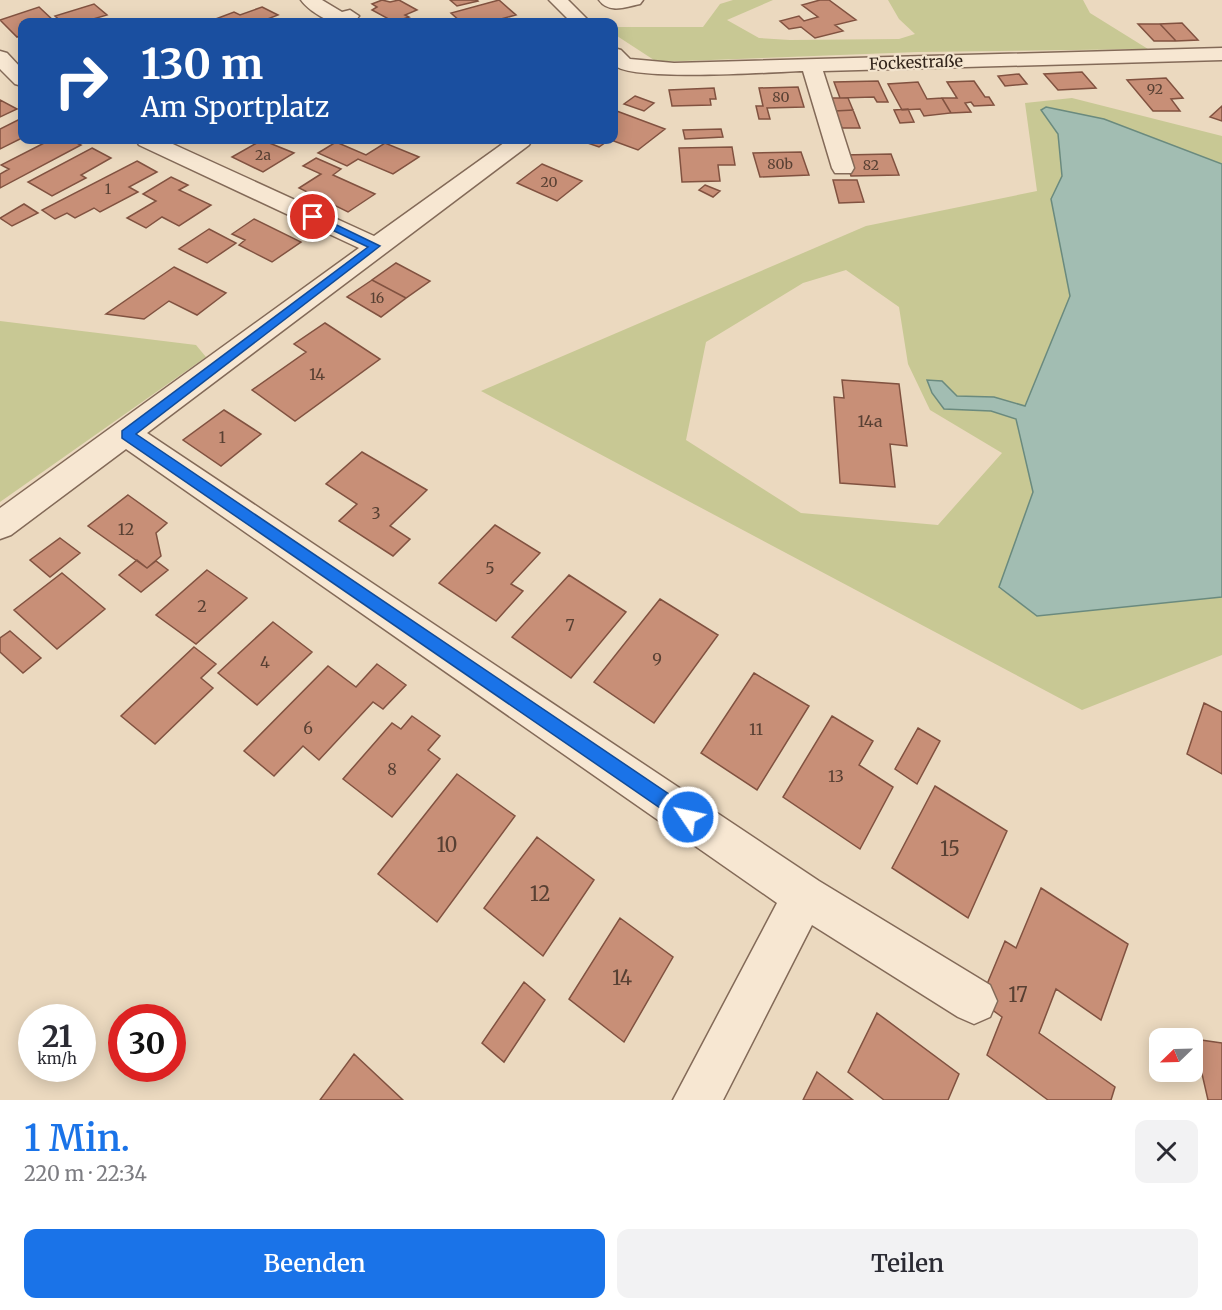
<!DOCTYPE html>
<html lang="de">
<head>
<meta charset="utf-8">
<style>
	body { margin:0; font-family:Merriweather,serif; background:#f2f2f3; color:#2b2b33; height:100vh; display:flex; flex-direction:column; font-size:22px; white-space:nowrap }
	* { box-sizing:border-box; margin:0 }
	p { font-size:20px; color:#7c7c81 }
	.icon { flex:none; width:33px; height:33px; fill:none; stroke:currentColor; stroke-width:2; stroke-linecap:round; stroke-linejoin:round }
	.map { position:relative; height:1100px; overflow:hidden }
	.details { display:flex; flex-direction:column; background:#fff; flex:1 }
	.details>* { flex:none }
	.banner { position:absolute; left:18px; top:18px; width:600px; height:126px; border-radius:12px; box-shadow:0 3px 15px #0003; background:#1a4fa0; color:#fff; overflow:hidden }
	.needle { width:39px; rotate:247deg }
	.buttons { position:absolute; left:1149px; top:1028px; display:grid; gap:12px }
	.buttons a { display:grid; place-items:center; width:54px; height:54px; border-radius:12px; background:#fff; box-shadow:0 3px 15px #0003; font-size:30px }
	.speed { position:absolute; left:18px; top:1004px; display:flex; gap:12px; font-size:30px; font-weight:700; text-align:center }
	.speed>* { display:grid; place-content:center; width:78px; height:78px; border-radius:50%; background:#fff; box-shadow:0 3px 15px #0003; line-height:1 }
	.speed small { font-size:15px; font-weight:400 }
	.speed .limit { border:9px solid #d22; background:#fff; color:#111 }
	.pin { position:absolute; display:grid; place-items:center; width:51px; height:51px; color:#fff; margin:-26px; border:3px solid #fff; border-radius:50%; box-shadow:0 2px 6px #0007 }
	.me { position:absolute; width:66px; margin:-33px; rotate:304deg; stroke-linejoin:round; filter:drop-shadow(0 0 4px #0008) }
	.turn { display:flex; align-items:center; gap:21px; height:126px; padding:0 24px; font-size:27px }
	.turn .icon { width:78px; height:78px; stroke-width:2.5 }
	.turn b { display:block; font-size:42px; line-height:51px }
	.round { display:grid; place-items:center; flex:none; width:63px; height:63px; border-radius:12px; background:#f2f2f3 }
	.head { display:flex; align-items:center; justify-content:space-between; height:102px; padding:0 24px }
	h1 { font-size:36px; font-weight:600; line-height:45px; color:#1a73e8 }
	.primary-button { display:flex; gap:12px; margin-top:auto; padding:12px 24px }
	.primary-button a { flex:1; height:69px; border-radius:12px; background:#1a73e8; color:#fff; font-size:24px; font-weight:600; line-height:69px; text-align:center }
	.primary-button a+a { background:#f2f2f3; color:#2b2b33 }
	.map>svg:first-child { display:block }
	.green { fill:#c8c894; fill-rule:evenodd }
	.water { fill:#a2bdb2; stroke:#6a8a7e; stroke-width:1.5 }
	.building { fill:#c88f77; stroke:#815240; stroke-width:1.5 }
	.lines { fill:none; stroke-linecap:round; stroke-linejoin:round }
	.minor-casing { stroke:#836a58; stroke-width:3 }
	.minor { fill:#f7e7d2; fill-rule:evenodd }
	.route { fill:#1a73e8; stroke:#114b97; stroke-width:1.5 }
	.labels { text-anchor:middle; stroke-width:4.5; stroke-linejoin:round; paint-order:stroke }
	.far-number-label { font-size:14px; fill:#584033 }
	.far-street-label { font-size:16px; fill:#33251c; stroke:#f3e4ce }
	.number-label { font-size:16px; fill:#584033 }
	.near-number-label { font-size:20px; fill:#584033 }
</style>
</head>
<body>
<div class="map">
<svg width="1222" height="1100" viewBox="0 0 1222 1100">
	<rect width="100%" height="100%" fill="#ebd9bf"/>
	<!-- green -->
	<path class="green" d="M 733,0 L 773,0 L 727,20 L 759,38 L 790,40 L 899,39 L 915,34 L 899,19 L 888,0 L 1083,0 L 1090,13 L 1148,49 L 918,52 L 657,62 L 614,34 L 614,27 L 703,27 L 720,4 Z
		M 1072,98 L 1222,136 L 1222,164 L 1104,119 L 1041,110 L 1058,134 L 1062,177 L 1051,199 L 1070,296 L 1024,407 L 994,397 L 956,396 L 942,381 L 927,380 L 944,409 L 991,411 L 1016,419 L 1033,492 L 999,588 L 1037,616 L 1222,597 L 1222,655 L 1082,710 L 481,391 L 866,226 L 1037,191 L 1025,103 ZM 846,270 L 899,307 L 908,364 L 930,410 L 1002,453 L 938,525 L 801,513 L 686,440 L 706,342 L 803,283 Z
		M 0,321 L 196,345 L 206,357 L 0,502 Z"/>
	<!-- water -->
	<path class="water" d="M 1046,107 L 1104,119 L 1222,164 L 1222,597 L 1037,616 L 999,587 L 1033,492 L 1016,419 L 991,411 L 944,409 L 932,393 L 927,380 L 942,381 L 957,396 L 994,397 L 1025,406 L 1070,296 L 1051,199 L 1062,176 L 1058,134 L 1041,110 Z"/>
	<!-- building -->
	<path class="building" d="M 382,0 L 390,2 L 399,0 L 417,10 L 405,15 L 409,17 L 394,22 L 372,10 L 377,7 L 372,4 Z
		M 450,0 L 477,0 L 478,1 L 457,6 Z
		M 499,0 L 516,15 L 497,20 L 500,22 L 461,22 L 451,13 Z
		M 820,0 L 829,0 L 856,20 L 835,25 L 843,31 L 815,38 L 801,27 L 789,29 L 780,21 L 799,16 L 804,21 L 818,17 L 802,5 Z
		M 94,4 L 107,15 L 83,22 L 62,22 L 55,16 Z
		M 39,7 L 55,22 L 22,22 L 22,35 L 17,37 L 0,20 Z
		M 262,7 L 278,15 L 260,22 L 213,20 L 234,12 L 240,15 Z
		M 1182,23 L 1198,40 L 1176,41 L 1160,24 Z
		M 1138,24 L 1160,24 L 1176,41 L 1154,41 Z
		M 1082,72 L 1096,88 L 1058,90 L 1044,74 Z
		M 1019,74 L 1027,84 L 1005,86 L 998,76 Z
		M 1166,78 L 1183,98 L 1171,99 L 1180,111 L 1153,111 L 1127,80 Z
		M 878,81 L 888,102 L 877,102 L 874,97 L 840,98 L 834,82 Z
		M 974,81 L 985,97 L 989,97 L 994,105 L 974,106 L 971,102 L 965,103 L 971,112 L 951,113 L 942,98 L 957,98 L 947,82 Z
		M 918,82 L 927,99 L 942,98 L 951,113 L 924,116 L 920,109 L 902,110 L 888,84 Z
		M 798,87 L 804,107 L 767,108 L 770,119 L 759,119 L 756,106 L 763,106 L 759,88 Z
		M 714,88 L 716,99 L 710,99 L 711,105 L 672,106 L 669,90 Z
		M 635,96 L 654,103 L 644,111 L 624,104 Z
		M 830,98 L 848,98 L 853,110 L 835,111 Z
		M 0,100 L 17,109 L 0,117 Z
		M 1222,106 L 1222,121 L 1210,117 Z
		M 908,109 L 914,122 L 900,123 L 894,110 Z
		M 614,110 L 665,129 L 638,150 L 611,140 L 614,140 Z
		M 853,110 L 860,128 L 842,128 L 835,111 Z
		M 22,118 L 22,138 L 0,149 L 0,129 Z
		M 721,129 L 723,137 L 685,139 L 683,130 Z
		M 50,140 L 70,140 L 81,145 L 0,188 L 0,174 L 9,169 L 1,165 Z
		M 262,140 L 294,153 L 263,172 L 232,157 Z
		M 579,140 L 609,140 L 599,147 Z
		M 336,142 L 366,155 L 385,143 L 419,157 L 393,174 L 358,159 L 347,166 L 318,153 Z
		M 732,147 L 735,165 L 718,165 L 720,181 L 682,182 L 679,148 Z
		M 92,148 L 111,158 L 81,175 L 86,178 L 52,196 L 28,182 Z
		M 801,152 L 809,175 L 760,177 L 753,153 Z
		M 891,154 L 899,175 L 851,176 L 844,155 Z
		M 316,158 L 341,169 L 333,175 L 375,194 L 348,212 L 299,188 L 321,174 L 303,166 Z
		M 137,161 L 157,172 L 129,187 L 138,192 L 100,212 L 94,208 L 75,218 L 67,213 L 55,219 L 42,210 Z
		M 542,164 L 582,181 L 557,201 L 517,183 Z
		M 171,177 L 188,185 L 179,190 L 211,205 L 179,226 L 162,217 L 146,228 L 127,218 L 156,201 L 143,194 Z
		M 833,180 L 857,180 L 864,202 L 839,203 Z
		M 705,185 L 720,191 L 713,197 L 699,190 Z
		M 24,204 L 38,213 L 12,226 L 0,218 Z
		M 254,219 L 301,242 L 272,262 L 239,245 L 245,240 L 232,234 Z
		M 209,229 L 236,243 L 207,263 L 179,249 Z
		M 396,263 L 430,281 L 406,298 L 372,280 Z
		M 174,267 L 226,293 L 197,315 L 169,301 L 144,319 L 106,314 Z
		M 372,280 L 406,298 L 381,317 L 347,297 Z
		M 325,323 L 380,359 L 295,421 L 252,390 L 306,352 L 294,344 Z
		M 842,380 L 899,384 L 907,446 L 890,444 L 895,487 L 840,483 L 834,397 L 844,398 Z
		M 224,410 L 261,434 L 221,466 L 183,440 Z
		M 362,452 L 427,490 L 390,526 L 410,539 L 393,556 L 339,521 L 357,504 L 326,484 Z
		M 128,495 L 167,523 L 156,533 L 161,556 L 147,568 L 88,526 Z
		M 495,525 L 540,553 L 511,584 L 523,591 L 496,621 L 439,583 Z
		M 60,538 L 80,553 L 50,577 L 30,560 Z
		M 137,560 L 147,568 L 156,561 L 168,570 L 141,592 L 119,575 Z
		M 207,570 L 247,598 L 196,644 L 156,615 Z
		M 62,573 L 105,609 L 57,649 L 14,610 Z
		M 569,575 L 626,612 L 571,678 L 512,637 Z
		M 660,599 L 718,635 L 654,723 L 594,682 Z
		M 273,622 L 312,652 L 257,705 L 218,673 Z
		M 10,631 L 41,658 L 23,673 L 0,652 L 0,638 Z
		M 194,647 L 216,664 L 201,678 L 213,688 L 155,744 L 121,716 Z
		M 377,664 L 406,685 L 383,709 L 373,702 L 319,760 L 303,746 L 274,776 L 244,751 L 328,666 L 356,687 Z
		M 754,673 L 809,706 L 757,790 L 701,753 Z
		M 1204,703 L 1222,712 L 1222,774 L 1187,754 Z
		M 412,716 L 440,736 L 428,750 L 440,759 L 392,817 L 343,779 L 392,723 L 401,729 Z
		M 832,716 L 873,741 L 859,765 L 893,787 L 860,849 L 783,797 Z
		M 918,728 L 940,741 L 917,784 L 895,769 Z
		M 457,774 L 515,816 L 437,922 L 378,874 Z
		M 935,786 L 1007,831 L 968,918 L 892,868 Z
		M 537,837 L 594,880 L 543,956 L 484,908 Z
		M 1041,888 L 1128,944 L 1101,1020 L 1056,989 L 1039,1033 L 1115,1087 L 1111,1100 L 1048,1100 L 987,1055 L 1002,1017 L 980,1001 L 1005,941 L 1016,948 Z
		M 620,918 L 673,957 L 624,1042 L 569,999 Z
		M 524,982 L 545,1000 L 504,1062 L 482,1043 Z
		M 877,1013 L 959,1074 L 948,1100 L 884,1100 L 848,1072 Z
		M 1194,1039 L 1222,1043 L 1222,1100 L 1208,1100 Z
		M 354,1054 L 403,1100 L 320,1100 Z
		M 817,1072 L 853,1100 L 803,1100 Z"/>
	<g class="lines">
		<!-- minor casing -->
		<g class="minor-casing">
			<path id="minor" d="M 301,0 L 322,0 L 342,12 L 350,10 L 359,16 C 346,35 311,14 301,0 Z
				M 549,0 L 568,0 L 590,22 L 571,22 Z
				M 599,0 L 643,0 L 640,4 C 626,7 609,14 599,0 Z
				M 614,48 L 621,50 L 630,59 L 674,63 L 1222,48 L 1222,60 L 823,71 L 854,168 L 851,173 L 835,173 L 832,168 L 803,71 C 772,72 631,82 614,65 Z
				M 0,51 L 7,53 L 22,69 L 22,86 L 15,84 L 0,69 Z
				M 136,140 L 164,140 L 374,236 L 508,140 L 532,140 L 529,145 L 147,433 L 819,881 L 990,985 L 997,1001 L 990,1017 L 974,1024 L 958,1017 L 812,925 L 723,1100 L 673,1100 L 777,903 L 126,449 L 11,535 L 0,539 L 0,508 L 359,248 L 139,145 Z"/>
		</g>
		<!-- minor -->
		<use href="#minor" class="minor"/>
	</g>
	<!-- route -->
	<path class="route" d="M 309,215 L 316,215 L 380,246 L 136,434 L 694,811 L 696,817 L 694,823 L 688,825 L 682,823 L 122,438 L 122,431 L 368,247 L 309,219 Z"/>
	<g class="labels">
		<!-- far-number labels -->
		<g class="far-number-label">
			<text x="1155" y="94">92</text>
			<text x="781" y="102">80</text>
			<text x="263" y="160">2a</text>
			<text x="780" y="169">80b</text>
			<text x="871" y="170">82</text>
			<text x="549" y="187">20</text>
			<text x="108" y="194">1</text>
			<text x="377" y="303">16</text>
		</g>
		<!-- far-street labels -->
		<g class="far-street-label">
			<text transform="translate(916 62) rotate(-2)" y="6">Fockestraße</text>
		</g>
		<!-- number labels -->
		<g class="number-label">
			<text x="317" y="380">14</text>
			<text x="870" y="427">14a</text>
			<text x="222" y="443">1</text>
			<text x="376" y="519">3</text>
			<text x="126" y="535">12</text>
			<text x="490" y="574">5</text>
			<text x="202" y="612">2</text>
			<text x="570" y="631">7</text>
			<text x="657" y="665">9</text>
			<text x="265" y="668">4</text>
			<text x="308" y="734">6</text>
			<text x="756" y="735">11</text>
			<text x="392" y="775">8</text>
			<text x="836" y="782">13</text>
		</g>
		<!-- near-number labels -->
		<g class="near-number-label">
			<text x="447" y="852">10</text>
			<text x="950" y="856">15</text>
			<text x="540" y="901">12</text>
			<text x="622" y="985">14</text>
			<text x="1018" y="1002">17</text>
		</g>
	</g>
</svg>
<div class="buttons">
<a><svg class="needle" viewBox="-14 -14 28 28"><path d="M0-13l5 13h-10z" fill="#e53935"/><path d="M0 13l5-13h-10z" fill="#7c7c81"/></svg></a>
</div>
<div class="speed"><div>21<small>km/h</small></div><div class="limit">30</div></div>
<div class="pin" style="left:313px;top:217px;background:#d93025"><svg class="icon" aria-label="arrive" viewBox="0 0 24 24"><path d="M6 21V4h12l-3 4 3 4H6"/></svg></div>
<svg class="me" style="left:688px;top:817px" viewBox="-20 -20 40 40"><circle r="17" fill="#1a73e8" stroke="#fff" stroke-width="3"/><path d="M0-11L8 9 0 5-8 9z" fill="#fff"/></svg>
<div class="banner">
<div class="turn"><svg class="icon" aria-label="right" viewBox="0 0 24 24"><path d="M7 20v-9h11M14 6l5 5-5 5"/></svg><div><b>130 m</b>Am Sportplatz</div></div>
</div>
</div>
<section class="details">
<div class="head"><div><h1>1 Min.</h1><p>220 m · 22:34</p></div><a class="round"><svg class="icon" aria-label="close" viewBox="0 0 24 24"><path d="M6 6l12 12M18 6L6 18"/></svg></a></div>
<div class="primary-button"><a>Beenden</a><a>Teilen</a></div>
</section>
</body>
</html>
